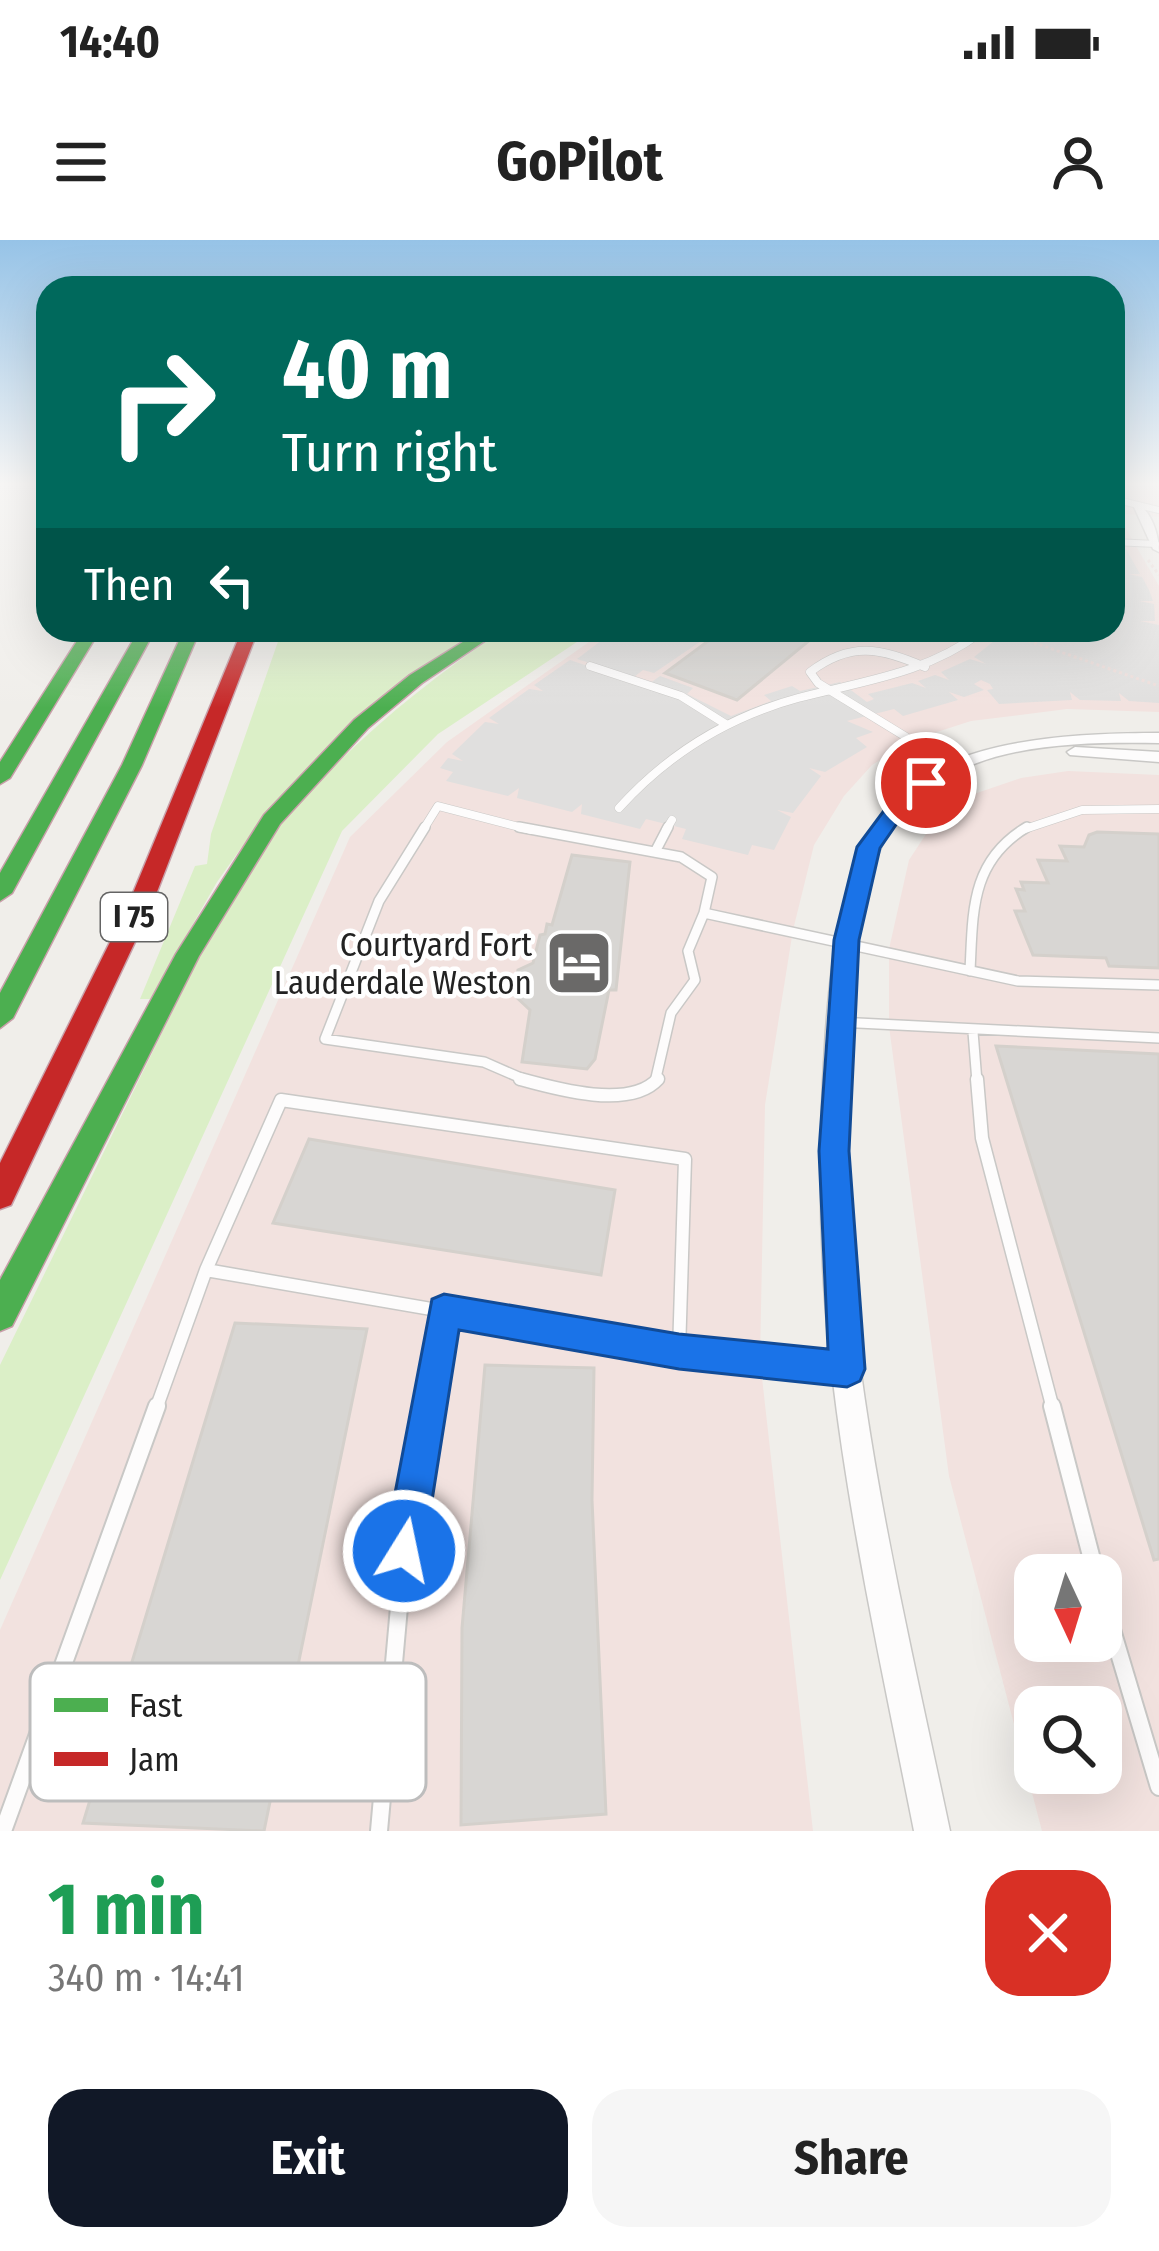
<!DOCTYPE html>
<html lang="en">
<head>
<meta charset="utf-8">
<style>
	body { margin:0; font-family:"Fira Sans Condensed",sans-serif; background:#f6f6f6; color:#222; height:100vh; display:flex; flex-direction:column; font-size:45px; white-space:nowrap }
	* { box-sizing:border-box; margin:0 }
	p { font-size:39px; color:#767676 }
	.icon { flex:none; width:66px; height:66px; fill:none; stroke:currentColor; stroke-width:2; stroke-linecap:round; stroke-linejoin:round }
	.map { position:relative; height:1591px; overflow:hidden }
	.side { display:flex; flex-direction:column; background:#fff; flex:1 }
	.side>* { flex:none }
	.top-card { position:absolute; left:36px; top:36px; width:1089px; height:366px; border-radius:36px; box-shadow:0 12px 48px #0002; background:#00695c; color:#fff; overflow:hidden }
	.needle { width:78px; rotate:176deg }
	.fabs { position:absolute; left:1014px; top:1314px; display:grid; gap:24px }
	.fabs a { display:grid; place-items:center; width:108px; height:108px; border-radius:24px; background:#fff; box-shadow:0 12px 48px #0002; font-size:60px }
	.pin { position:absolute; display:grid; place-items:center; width:102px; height:102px; color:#fff; margin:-51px; border:6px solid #fff; border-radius:50%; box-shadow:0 3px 12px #0007 }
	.me { position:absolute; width:132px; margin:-66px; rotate:10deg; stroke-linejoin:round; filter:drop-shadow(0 0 9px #0008) }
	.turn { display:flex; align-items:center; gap:42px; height:252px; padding:0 48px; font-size:54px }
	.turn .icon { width:156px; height:156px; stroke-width:2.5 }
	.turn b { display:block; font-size:84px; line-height:102px }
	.then { display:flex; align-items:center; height:114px; padding:0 48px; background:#0003; gap:24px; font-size:45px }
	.round { display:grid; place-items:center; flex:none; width:126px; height:126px; border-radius:36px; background:#f6f6f6 }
	.headline { display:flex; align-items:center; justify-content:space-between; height:204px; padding:0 48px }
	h1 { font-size:72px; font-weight:700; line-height:90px; color:#1e9e55 }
	.button { display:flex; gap:24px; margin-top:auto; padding:24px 48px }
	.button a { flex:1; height:138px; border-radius:36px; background:#111827; color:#fff; font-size:48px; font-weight:700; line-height:138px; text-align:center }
	.button a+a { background:#f6f6f6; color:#222 }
	.status { display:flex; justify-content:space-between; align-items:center; height:84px; padding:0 60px; background:#fff; direction:ltr }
	.status svg { height:33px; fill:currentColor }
	header { display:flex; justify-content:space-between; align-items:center; height:156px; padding:0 48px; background:#fff; font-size:54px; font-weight:700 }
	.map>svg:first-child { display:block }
	.commercial { fill:#f2e2df; fill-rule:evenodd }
	.grass { fill:#dbefc7 }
	.parking { fill:#e0dfde }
	.building { fill:#d8d6d3; stroke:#d4d0cb; stroke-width:3 }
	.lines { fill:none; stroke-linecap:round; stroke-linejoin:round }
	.lane-far4-casing { stroke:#c9c8c6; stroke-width:8 }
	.lane-far3-casing { stroke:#c9c8c6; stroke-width:9 }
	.lane-far2-casing { stroke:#c9c8c6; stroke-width:12 }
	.lane-far1-casing { stroke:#c9c8c6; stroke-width:15 }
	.lane-casing { stroke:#c9c8c6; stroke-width:20 }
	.street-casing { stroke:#c9c8c6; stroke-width:3 }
	.fast-casing { stroke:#c89fa9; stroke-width:3 }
	.jam-casing { stroke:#c89fa9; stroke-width:3 }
	.path { stroke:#edddda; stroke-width:3; stroke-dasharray:3 3; stroke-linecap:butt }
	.lane-far4 { stroke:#fdfcfc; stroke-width:6 }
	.lane-far3 { stroke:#fdfcfc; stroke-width:8 }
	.lane-far2 { stroke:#fdfcfc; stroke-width:9 }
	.lane-far1 { stroke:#fdfcfc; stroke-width:12 }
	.lane { stroke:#fdfcfc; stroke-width:16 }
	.street { fill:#fdfcfc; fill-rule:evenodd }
	.fast { fill:#4caf50; fill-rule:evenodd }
	.jam { fill:#c62828; fill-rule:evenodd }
	.route { fill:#1a73e8; stroke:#114b97; stroke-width:3 }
	.labels { text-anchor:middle; stroke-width:9; stroke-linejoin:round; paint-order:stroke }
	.shield { fill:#fff; stroke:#646464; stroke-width:3 }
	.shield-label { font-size:30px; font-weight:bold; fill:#222 }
	.poi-label { font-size:33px; fill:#222; stroke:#fff; text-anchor:end }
	.key { fill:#fff; stroke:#bdbdbd; stroke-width:3 }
	.key-label { font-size:33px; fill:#222 }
</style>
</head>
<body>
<div class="status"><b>14:40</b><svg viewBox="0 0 49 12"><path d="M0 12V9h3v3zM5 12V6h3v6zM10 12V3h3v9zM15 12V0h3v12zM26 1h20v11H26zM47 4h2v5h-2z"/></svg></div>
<header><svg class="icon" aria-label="menu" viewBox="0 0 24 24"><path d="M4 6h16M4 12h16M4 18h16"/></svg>GoPilot<svg class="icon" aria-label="person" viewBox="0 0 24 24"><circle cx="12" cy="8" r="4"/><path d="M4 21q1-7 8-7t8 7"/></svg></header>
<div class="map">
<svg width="1159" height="1591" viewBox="0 0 1159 1591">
	<rect width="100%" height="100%" fill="#f0eeea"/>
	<!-- commercial -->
	<path class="commercial" d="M 1113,245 L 1159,245 L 1159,277 L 1117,273 L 1159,346 L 1159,472 L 1067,469 L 971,481 L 912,500 L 872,525 L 844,556 L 814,605 L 793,690 L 765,865 L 760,1120 L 813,1591 L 0,1591 L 0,1390 L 350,597 L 447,502 L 606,390 L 1113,390 Z
		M 1068,531 L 1159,535 L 1159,1591 L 1042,1591 L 949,1236 L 889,786 L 889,709 L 909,620 L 934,582 L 974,554 L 1021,538 ZM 1035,1335 L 1101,1335 L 1101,1401 L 1035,1401 ZM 1035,1467 L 1101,1467 L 1101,1533 L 1035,1533 Z"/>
	<!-- grass -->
	<path class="grass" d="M 282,390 L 487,390 L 271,566 L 217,642 L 150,759 L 140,759 L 195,626 L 207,624 L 211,594 Z
		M 503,390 L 595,390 L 438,494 L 342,591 L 0,1340 L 0,1125 L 232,649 C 305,542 396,462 503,390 Z"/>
	<!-- parking -->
	<path class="parking" d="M 1113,308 L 1126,309 L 1140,334 L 1128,334 L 1142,337 L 1149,350 L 1153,361 L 1139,361 L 1154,364 L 1155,381 L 1140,381 L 1159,385 L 1159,463 L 1129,461 L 1119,453 L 1121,461 L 1080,460 L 1070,452 L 1072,460 L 999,464 L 987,450 L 993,449 L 990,444 L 981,440 L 974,444 L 984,450 L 964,457 L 949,452 L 958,460 L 903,476 L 894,469 L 847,481 L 873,492 L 856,498 L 867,507 L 825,532 L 809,528 L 821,536 L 793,573 L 777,570 L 791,577 L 774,610 L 752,605 L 748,615 L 682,599 L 686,589 L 646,579 L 640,589 L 581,574 L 582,564 L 572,572 L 517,558 L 519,548 L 508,556 L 446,541 L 453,532 L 440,528 L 448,518 L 463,521 L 452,514 L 485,482 L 499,484 L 489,478 L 529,449 L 543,451 L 534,445 L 570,420 L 646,446 L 660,436 L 693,448 L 687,454 L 731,476 L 771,461 L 764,455 L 792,446 L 800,451 L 840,442 L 867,462 L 874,459 L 868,454 L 912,443 L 926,448 L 918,441 L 935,435 L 949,440 L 941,432 L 970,419 L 986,424 L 974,417 L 999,397 L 1020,402 L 1002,394 L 1005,391 L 1024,397 L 1015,390 L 1113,390 Z
		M 615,390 L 716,390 L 698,392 L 707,397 L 654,433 L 643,430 L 634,437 L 577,419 Z"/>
	<!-- building -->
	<path class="building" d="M 723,390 L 822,390 L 737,460 L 665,433 Z
		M 1097,592 L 1159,594 L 1159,728 L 1109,726 L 1106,718 L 1033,715 L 1015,671 L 1025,671 L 1016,649 L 1024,650 L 1021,642 L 1048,643 L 1038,620 L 1067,621 L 1060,606 L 1084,607 L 1089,595 Z
		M 572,615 L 630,622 L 616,750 L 609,750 L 595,819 L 587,829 L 522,822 L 530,770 L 513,754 L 518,730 L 533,723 L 540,695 L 545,694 L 547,684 L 552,685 Z
		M 996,806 L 1159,814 L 1159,1319 L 1154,1320 Z
		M 309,899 L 615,950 L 601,1035 L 273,983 Z
		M 235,1083 L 367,1089 L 264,1591 L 83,1583 Z
		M 485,1125 L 594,1128 L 592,1260 L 606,1574 L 461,1585 L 462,1388 Z"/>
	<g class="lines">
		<!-- lane-far4 casing -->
		<g class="lane-far4-casing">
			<path id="lane-far4" d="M 1113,259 L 1159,270
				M 1113,302 L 1156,304
				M 976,396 L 984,390"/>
		</g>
		<!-- lane-far3 casing -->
		<g class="lane-far3-casing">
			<path id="lane-far3" d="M 590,426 L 681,456 L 727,485
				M 925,427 C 880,408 851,401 810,432 L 818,443 L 955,527
				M 619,568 C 668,514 728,477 798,458 C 862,441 925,434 980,393
				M 423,590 L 438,566 L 531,590
				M 666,590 L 672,580
				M 1022,590 L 1082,570 L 1159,569"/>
		</g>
		<!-- lane-far2 casing -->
		<g class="lane-far2-casing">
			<path id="lane-far2" d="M 425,587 L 379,661 L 325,799 L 484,822 L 530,842
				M 519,587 L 681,617 L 712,637 L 704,673
				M 655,612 L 668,587
				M 704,673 L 1018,741 L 1159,745
				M 970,731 C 973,672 970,621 1027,587
				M 838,782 L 1159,798
				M 973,792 L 977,842
				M 655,842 L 671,773 L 695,740 L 688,711 L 704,673"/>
		</g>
		<!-- lane-far1 casing -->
		<g class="lane-far1-casing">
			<path id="lane-far1" d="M 520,839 C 556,849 630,870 658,839
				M 977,839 L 982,898 L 1053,1169
				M 206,1030 L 281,860 L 685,919 L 679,1112
				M 156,1169 L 206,1030 L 679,1112 L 844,1128
				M 428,1169 L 444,1071"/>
		</g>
		<!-- lane casing -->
		<g class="lane-casing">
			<path id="lane" d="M 1052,1166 L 1096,1335
				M 1101,1353 L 1159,1547
				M 3,1591 L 157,1166
				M 379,1591 L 404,1311 L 428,1166"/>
		</g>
		<!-- street casing -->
		<g class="street-casing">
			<path id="street" d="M 1139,264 C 1152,274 1159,295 1159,312 L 1153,309 L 1134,267 Z
				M 1159,493 L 1159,503 C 1077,502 971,502 909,565 C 870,605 860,673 853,726 C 816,1018 890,1307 950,1591 L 914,1591 C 884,1439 850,1287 832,1133 C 819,1025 818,914 825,805 C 830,724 839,628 893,563 C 946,497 1081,493 1159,493 Z
				M 1075,507 L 1159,512 L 1159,522 L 1070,515 L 1067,512 Z"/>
		</g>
		<!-- fast casing -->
		<g class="fast-casing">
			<path id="fast" d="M 84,390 L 100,390 L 10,538 L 0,544 L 0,522 Z
				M 139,390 L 155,390 L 12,653 L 0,661 L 0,633 Z
				M 184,390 L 200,390 L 142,525 L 13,778 L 0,788 L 0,753 L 122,525 Z
				M 482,390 L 501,390 L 422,443 L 368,488 L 280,584 L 199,716 L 12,1086 L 0,1091 L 0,1040 L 176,714 L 264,575 L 354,480 L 410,435 Z"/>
		</g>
		<!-- jam casing -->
		<g class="jam-casing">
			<path id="jam" d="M 242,390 L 258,390 L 150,670 L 11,965 L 0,969 L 0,923 L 126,670 Z"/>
		</g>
		<!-- path -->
		<path class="path" d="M 1148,320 L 1159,335
			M 1000,391 L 1159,446"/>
		<!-- lane-far4 -->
		<use href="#lane-far4" class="lane-far4"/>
		<!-- lane-far3 -->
		<use href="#lane-far3" class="lane-far3"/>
		<!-- lane-far2 -->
		<use href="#lane-far2" class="lane-far2"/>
		<!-- lane-far1 -->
		<use href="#lane-far1" class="lane-far1"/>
		<!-- lane -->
		<use href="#lane" class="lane"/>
		<!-- street -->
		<use href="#street" class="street"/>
		<!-- fast -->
		<use href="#fast" class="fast"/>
		<!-- jam -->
		<use href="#jam" class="jam"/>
	</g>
	<!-- sky -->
	<linearGradient id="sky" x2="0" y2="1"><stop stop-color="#96c3e7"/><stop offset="0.52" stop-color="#f8f7f6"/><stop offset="1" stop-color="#f8f7f6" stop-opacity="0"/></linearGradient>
	<rect width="1159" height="468" fill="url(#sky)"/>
	<!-- route -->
	<path class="route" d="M 919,538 L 937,543 L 909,566 L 880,608 L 859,700 L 849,911 L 865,1129 L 860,1141 L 847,1147 L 679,1129 L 459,1090 L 424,1311 L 418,1325 L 404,1331 L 390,1325 L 384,1311 L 432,1059 L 444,1054 L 679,1094 L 828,1109 L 819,911 L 834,700 L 857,607 L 894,557 Z"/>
	<!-- icons -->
	<defs>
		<g id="hotel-square" transform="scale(3.45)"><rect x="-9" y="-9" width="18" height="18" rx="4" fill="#6a6968" stroke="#fff"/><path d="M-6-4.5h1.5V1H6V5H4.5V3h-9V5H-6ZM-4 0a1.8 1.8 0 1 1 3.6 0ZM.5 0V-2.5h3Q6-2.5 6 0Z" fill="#fff"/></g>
	</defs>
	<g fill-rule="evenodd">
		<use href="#hotel-square" x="579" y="723"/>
	</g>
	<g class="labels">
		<!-- shield labels -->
		<rect class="shield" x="101" y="653" width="66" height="48" rx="9"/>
		<g class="shield-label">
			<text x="134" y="687">I 75</text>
		</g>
		<!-- poi labels -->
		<g class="poi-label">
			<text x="532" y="716">Courtyard Fort<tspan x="532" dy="38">Lauderdale Weston</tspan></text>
		</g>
	</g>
	<!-- legend -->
	<rect x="30" y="1423" width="396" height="138" rx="18" class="key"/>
	<rect x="54" y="1458" width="54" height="14" fill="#4caf50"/>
	<rect x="54" y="1512" width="54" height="14" fill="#c62828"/>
	<g class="key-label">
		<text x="129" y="1477">Fast</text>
		<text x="129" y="1531">Jam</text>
	</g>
</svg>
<div class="fabs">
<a><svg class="needle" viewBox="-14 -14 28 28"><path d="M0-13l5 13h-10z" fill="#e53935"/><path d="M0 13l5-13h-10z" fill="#767676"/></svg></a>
<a><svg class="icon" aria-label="search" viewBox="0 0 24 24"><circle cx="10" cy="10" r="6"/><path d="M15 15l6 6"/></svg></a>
</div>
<div class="pin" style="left:926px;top:543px;background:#d93025"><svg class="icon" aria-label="arrive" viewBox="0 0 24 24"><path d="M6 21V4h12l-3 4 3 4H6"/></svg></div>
<svg class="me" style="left:404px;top:1311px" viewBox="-20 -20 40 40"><circle r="17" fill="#1a73e8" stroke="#fff" stroke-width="3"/><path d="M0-11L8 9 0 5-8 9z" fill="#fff"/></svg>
<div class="top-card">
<div class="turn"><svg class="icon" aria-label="right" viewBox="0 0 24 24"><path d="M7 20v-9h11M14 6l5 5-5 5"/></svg><div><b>40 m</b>Turn right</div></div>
<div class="then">Then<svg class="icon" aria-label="left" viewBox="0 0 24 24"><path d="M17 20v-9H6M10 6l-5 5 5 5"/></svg></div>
</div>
</div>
<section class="side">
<div class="headline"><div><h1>1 min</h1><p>340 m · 14:41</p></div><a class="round" style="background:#d93025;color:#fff"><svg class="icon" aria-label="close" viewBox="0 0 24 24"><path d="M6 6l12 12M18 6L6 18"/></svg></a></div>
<div class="button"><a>Exit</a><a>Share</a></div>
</section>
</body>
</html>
